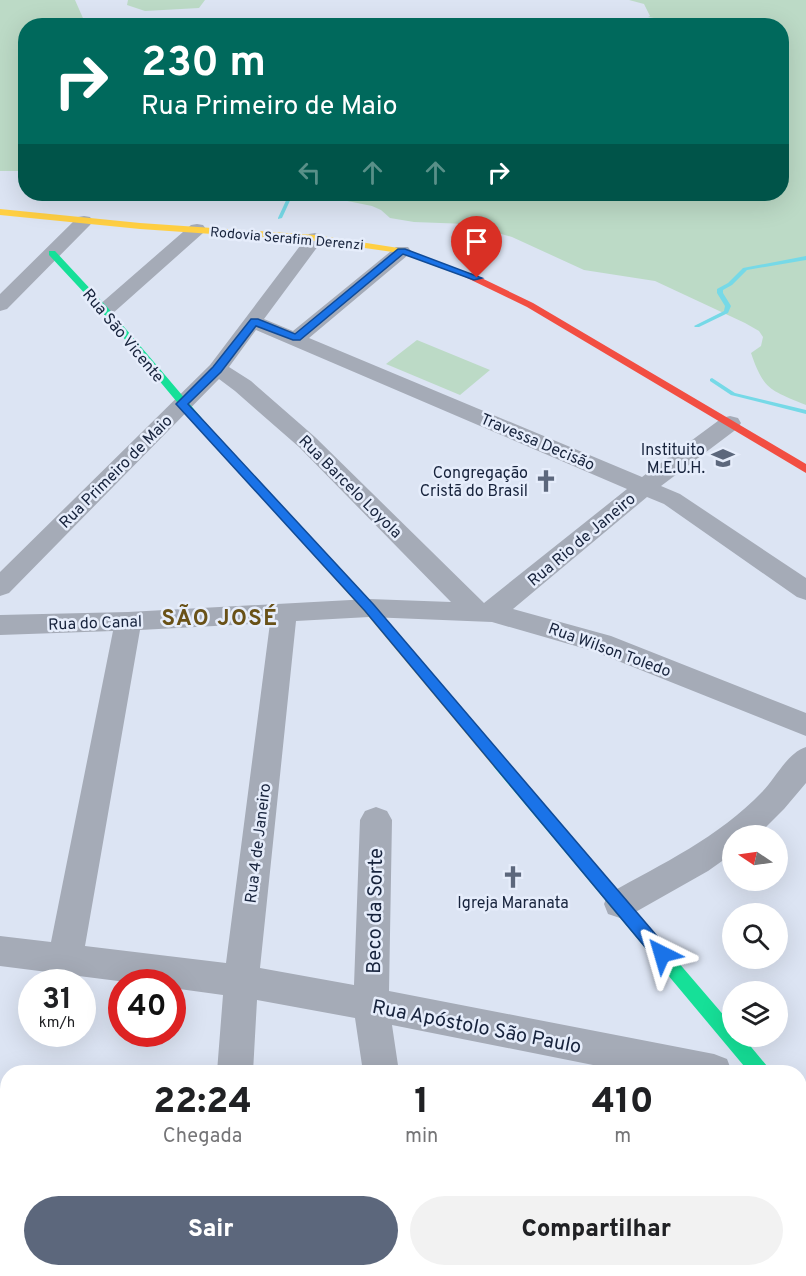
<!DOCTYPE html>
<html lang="pt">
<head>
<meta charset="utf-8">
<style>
	body { margin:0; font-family:Overpass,sans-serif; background:#f2f2f2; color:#202124; height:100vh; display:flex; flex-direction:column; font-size:22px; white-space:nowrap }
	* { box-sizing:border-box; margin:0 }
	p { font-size:20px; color:#757577 }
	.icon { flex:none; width:33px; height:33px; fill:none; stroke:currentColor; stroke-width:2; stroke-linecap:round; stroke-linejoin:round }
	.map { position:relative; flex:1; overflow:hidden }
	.panel { position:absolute; left:0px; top:1065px; width:807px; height:212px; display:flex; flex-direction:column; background:#fff; border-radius:24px 24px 0 0; box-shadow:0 6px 24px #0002 }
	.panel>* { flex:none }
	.top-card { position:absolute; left:18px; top:18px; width:771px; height:183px; border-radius:24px; box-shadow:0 6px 24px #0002; background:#00695c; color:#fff; overflow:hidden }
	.needle { width:39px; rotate:283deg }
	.fabs { position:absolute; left:722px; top:825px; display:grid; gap:12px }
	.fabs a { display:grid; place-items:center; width:66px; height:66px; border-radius:50%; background:#fff; box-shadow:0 6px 24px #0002; font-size:30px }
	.speed { position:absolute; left:18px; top:969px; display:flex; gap:12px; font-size:30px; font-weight:700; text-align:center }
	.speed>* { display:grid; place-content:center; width:78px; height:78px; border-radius:50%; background:#fff; box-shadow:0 6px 24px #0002; line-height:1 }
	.speed small { font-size:15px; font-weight:400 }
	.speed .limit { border:9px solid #d22; background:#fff; color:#111 }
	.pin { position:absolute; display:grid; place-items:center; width:51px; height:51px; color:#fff; margin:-62px -26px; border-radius:50% 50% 50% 0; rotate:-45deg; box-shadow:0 0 6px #0007 }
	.pin .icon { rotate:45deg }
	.me { position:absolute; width:66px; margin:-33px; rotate:320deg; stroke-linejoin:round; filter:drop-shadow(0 0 4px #0008) }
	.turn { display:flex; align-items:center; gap:21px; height:126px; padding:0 24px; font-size:27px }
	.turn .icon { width:78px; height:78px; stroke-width:2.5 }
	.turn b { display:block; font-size:42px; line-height:51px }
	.lanes { display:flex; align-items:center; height:57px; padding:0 24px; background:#0003; justify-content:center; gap:30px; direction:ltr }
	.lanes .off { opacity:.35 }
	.eta { display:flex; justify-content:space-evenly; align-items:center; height:102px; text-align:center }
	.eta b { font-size:36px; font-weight:800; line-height:42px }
	.primary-button { display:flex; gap:12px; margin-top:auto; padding:12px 24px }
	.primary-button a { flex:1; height:69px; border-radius:36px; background:#5c677c; color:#fff; font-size:24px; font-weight:800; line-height:69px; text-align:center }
	.primary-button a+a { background:#f2f2f2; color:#202124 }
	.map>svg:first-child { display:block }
	.green { fill:#bcdac6 }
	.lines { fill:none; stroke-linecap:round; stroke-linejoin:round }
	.stream { fill:#76d9e7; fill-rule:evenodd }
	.street { fill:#a5abb7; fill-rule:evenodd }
	.fast { fill:#16e098; fill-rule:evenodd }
	.slow { fill:#ffcf43; fill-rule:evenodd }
	.jam { fill:#f24e42; fill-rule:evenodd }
	.route { fill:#1a73e8; stroke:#114b97; stroke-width:1.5 }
	.labels { text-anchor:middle; stroke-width:5; stroke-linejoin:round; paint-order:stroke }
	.far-street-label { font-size:14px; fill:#17233c; stroke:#e6edfb }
	.street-label { font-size:16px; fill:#17233c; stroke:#e6edfb }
	.poi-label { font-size:16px; fill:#17233c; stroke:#e6edfb; text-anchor:end }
	.near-street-label { font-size:20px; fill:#17233c; stroke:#e6edfb }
	.district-label { font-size:22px; font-weight:bold; letter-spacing:1.5px; fill:#695117; stroke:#e6edfb }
</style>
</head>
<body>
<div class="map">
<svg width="806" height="1276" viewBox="0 0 806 1276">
	<rect width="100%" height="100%" fill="#dce4f3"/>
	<!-- green -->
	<path class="green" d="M 0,0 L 75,0 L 86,25 L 26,26 L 25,171 L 0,171 Z
		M 128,0 L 205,0 L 199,8 L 145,11 L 127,5 Z
		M 629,0 L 806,0 L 806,405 C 771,390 764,391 751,353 L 761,346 L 763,337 L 759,331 L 745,323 L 655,281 L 584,270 L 512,237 L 467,224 L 414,222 L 390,218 L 381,210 L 372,206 L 313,194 L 782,194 L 782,26 L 642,25 L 650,23 L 654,18 L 648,17 L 650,16 L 644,4 Z
		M 417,340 L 490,370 L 460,395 L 386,364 Z"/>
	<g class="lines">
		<!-- stream -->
		<path class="stream" d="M 289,194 L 293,194 L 282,218 L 278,219 L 278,218 Z
			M 806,256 L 806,260 L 747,270 L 732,285 L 723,290 L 723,293 L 731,306 L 728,313 L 699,327 L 695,327 L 694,326 L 724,311 L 725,306 L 717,293 L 717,289 L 728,283 L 743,268 Z
			M 712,378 L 735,393 L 806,410 L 806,414 L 731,395 L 710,381 L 710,379 Z"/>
		<!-- street -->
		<path class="street" d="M 84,216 L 90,217 L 93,221 L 90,225 L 7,309 L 0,311 L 0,294 L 78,217 Z
			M 197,224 L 203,225 L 206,229 L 203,233 L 112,314 L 98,314 L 95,310 L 98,306 L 191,225 Z
			M 315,233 L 321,234 L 324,238 L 264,319 L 293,331 L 396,247 L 408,247 L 411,251 L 408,255 L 309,338 L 642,477 L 722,418 L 730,416 L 738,418 L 741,423 L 738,428 L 661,486 L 680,494 L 806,578 L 806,600 L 797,597 L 664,504 L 647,497 L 513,609 L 611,636 L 806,713 L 806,736 L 593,651 L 492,622 L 369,617 L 296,621 L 260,968 L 354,985 L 360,820 L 365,811 L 376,807 L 387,811 L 392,820 L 389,991 L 714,1054 L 727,1059 L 732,1072 L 628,1072 L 392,1025 L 399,1072 L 363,1072 L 355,1018 L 257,1000 L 253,1072 L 217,1072 L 223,995 L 172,988 L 172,982 L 126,982 L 0,966 L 0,936 L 51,942 L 113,631 L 0,635 L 0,615 L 128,612 L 369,599 L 451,602 L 299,447 L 235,391 L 219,379 L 9,593 L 0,596 L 0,572 L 210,365 L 309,234 ZM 256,330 L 627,489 L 484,603 L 315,437 L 251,381 L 229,367 ZM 270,623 L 226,963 L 85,946 L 140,630 Z
			M 806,747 L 806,783 L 784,809 L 757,836 L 732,836 L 732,854 L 708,871 L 632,914 L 620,918 L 608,914 L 604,904 L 608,894 C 662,864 719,837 762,792 C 776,778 787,753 806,747 Z
			M 800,1100 L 806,1103 L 806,1145 L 800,1142 Z
			M 203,1269 L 245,1269 L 245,1276 L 203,1276 Z"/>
		<!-- fast -->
		<path class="fast" d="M 49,251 L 55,251 L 108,308 L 210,428 L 210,432 L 202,432 L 102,312 L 49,255 Z
			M 499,757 L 504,759 L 732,1025 L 732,1036 L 742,1036 L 767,1066 L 769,1072 L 749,1072 L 494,767 L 492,763 L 494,759 Z"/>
		<!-- slow -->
		<path class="slow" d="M 0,209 L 140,223 L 315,235 L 405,249 L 473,275 L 465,277 L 400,253 L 315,241 L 140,229 L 0,215 Z
			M 206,427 L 210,428 L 374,605 L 504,759 L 506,763 L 504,767 L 499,769 L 494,767 L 364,611 L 202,432 L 202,428 Z"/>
		<!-- jam -->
		<path class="jam" d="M 465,273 L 471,273 L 533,303 L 806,464 L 806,473 L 527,307 L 465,277 Z"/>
	</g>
	<!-- route -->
	<path class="route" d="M 398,249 L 405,249 L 482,278 L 474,280 L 403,254 L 300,340 L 293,340 L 256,326 L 221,372 L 188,404 L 374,605 L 668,949 L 670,954 L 668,960 L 662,962 L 656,960 L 365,611 L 176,404 L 213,367 L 251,319 L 258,319 L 295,334 Z"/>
	<!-- icons -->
	<defs>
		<g id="university-bare" transform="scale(1.8)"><path d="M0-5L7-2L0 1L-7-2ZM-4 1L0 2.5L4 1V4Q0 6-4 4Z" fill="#5c677c" stroke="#e6edfb" stroke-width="2.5" paint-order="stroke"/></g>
		<g id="church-bare" transform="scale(1.8)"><path d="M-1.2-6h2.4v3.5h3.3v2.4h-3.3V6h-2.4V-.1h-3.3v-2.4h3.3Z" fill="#5c677c" stroke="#e6edfb" stroke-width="2.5" paint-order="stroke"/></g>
	</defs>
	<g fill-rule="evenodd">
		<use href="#university-bare" x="723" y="458"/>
		<use href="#church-bare" x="546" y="481"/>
		<use href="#church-bare" x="513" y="877"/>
	</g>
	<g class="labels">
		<!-- far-street labels -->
		<g class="far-street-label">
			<text transform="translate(287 238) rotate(5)" y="5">Rodovia Serafim Derenzi</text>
		</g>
		<!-- street labels -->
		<g class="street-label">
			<text transform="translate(124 335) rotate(50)" y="6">Rua São Vicente</text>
			<text transform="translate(538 441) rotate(23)" y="6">Travessa Decisão</text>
			<text transform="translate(115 471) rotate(-45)" y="6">Rua Primeiro de Maio</text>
			<text transform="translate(351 486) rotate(45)" y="6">Rua Barcelo Loyola</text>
			<text transform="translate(581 539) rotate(-40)" y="6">Rua Rio de Janeiro</text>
			<text transform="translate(95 622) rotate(-2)" y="6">Rua do Canal</text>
			<text transform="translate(610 649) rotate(20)" y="6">Rua Wilson Toledo</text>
			<text transform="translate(257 843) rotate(-83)" y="6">Rua 4 de Janeiro</text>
		</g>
		<!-- poi labels -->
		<g class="poi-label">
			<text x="705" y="455">Instituito<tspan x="705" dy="18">M.E.U.H.</tspan></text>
			<text x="528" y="478">Congregação<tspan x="528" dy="18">Cristã do Brasil</tspan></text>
			<text x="513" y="908" text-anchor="middle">Igreja Maranata</text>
		</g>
		<!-- near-street labels -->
		<g class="near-street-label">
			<text transform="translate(374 911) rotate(-89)" y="7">Beco da Sorte</text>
			<text transform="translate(477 1026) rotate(11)" y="7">Rua Apóstolo São Paulo</text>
		</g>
		<!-- district labels -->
		<g class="district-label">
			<text x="220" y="625">SÃO JOSÉ</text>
		</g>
	</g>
</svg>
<div class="fabs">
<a><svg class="needle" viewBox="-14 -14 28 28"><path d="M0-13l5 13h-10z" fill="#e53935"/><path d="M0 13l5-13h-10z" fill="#757577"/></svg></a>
<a><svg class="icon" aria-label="search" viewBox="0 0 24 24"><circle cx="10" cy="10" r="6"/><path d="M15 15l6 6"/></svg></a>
<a><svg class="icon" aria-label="layers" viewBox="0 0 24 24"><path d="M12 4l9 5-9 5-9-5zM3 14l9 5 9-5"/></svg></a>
</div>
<div class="speed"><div>31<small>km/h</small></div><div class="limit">40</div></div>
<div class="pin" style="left:477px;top:278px;background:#d93025"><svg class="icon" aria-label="arrive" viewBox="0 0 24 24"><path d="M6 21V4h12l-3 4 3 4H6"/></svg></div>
<svg class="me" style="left:662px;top:954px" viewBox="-20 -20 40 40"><path d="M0-17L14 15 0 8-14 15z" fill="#1a73e8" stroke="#fff" stroke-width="4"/></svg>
<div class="top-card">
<div class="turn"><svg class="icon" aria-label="right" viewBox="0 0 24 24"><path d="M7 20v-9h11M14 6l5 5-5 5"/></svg><div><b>230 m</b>Rua Primeiro de Maio</div></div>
<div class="lanes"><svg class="icon off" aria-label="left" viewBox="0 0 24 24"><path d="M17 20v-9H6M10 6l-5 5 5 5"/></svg><svg class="icon off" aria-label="ahead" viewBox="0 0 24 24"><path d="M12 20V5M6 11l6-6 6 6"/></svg><svg class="icon off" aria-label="ahead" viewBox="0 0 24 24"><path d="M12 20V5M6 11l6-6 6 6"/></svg><svg class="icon" aria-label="right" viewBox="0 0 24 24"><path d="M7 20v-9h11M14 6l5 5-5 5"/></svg></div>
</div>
<section class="panel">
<div class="eta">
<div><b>22:24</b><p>Chegada</p></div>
<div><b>1</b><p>min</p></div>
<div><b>410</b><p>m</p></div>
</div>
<div class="primary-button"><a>Sair</a><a>Compartilhar</a></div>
</section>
</div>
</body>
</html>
